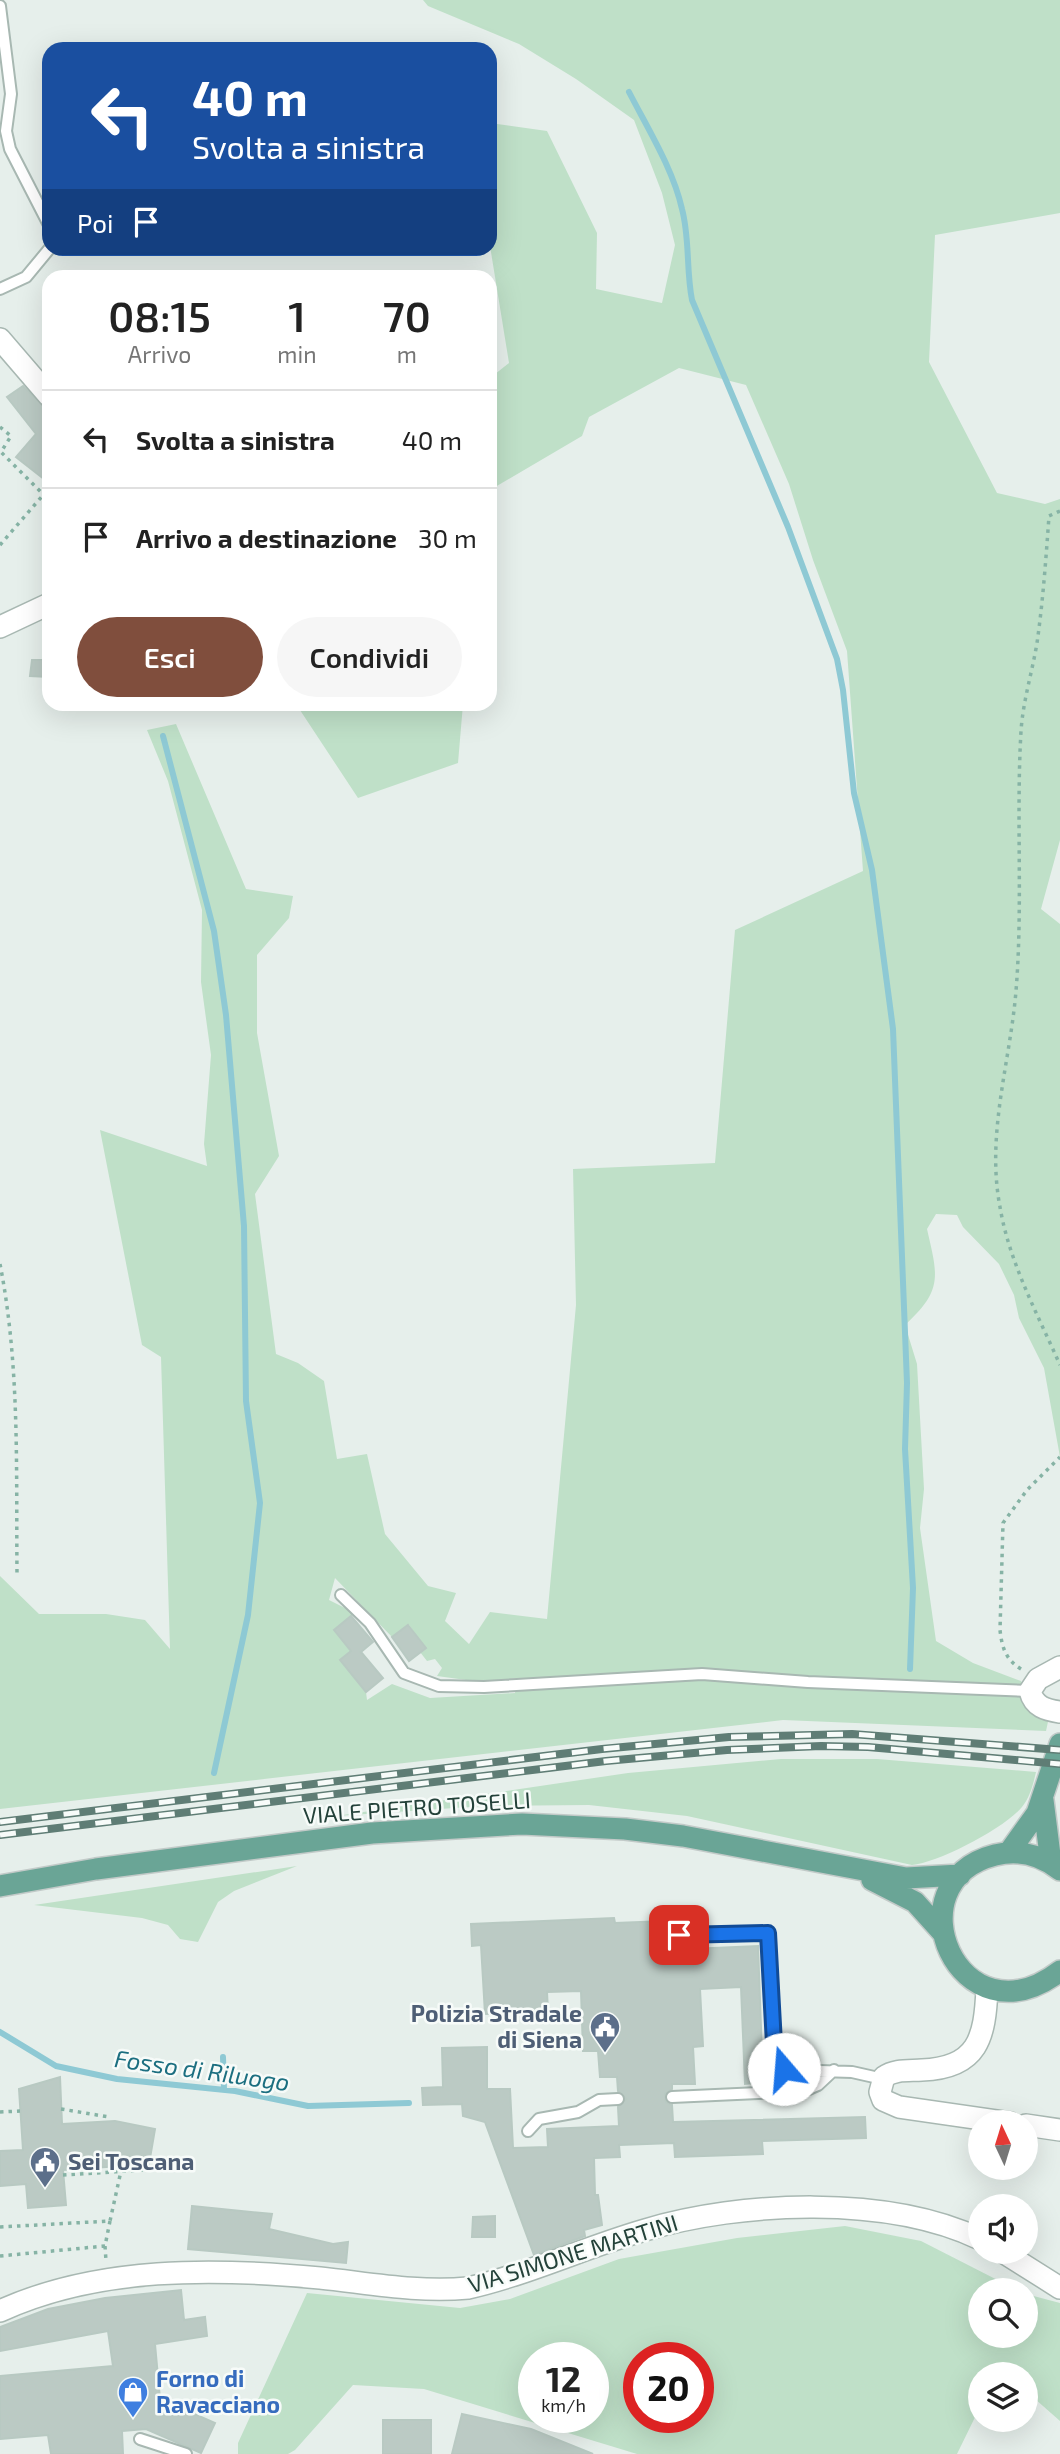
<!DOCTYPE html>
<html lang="it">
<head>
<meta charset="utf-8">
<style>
	body { margin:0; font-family:"Exo 2",sans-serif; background:#f6f6f6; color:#222; height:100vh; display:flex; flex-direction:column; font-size:26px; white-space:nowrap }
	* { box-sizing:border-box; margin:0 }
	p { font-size:23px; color:#767676 }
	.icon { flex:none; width:38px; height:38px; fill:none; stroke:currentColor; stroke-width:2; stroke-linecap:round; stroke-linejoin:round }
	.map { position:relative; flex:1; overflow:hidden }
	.side { position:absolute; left:42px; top:270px; width:455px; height:441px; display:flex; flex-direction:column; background:#fff; border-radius:21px; box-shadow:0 7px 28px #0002 }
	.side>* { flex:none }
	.guide { position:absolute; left:42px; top:42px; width:455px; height:214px; border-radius:21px; box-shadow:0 7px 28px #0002; background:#1a4fa0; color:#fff; overflow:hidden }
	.needle { width:46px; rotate:356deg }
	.tools { position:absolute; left:968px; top:2110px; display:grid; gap:14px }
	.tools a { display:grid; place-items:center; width:70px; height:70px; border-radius:50%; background:#fff; box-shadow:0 7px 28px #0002; font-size:35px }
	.speed { position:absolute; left:518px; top:2342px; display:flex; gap:14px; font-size:35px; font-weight:700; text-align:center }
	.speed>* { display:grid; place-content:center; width:91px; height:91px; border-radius:50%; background:#fff; box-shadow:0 7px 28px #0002; line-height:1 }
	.speed small { font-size:18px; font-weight:400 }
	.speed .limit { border:10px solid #d22; background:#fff; color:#111 }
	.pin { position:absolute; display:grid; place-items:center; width:60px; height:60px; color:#fff; margin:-30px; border-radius:14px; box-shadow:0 4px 10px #0006 }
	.me { position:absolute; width:77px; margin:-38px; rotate:342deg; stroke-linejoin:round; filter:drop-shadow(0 0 5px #0008) }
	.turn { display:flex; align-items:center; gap:24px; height:147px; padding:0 35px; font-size:32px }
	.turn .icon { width:91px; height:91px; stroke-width:2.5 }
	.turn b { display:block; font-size:49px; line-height:60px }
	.then { display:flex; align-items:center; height:66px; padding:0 35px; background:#0003; gap:14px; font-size:26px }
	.eta { display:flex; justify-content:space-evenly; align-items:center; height:119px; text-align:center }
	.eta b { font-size:42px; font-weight:600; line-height:49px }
	.cta { display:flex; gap:14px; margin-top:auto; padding:14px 35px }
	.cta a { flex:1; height:80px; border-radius:42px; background:#804e3d; color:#fff; font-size:28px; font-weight:600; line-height:80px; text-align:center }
	.cta a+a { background:#f6f6f6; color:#222 }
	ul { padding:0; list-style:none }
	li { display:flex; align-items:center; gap:21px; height:98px; padding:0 35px; border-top:2px solid #e0e0e0 }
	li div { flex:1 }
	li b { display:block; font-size:26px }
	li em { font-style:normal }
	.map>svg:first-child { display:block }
	.green { fill:#bfe0c8; fill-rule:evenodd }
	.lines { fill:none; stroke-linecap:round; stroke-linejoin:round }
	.stream { stroke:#8ec9d4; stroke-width:6 }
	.building { fill:#bbcac4; stroke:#b8c9c2; stroke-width:2 }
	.service-casing { stroke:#a8b8b2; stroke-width:14 }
	.minor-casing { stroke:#a8b8b2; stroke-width:24 }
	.tertiary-casing { stroke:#a8b8b2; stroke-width:24 }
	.primary-casing { stroke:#c2cac8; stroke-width:24 }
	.path { stroke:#86b3a5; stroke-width:3.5; stroke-dasharray:3.5 5; stroke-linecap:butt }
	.service { stroke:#fff; stroke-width:10 }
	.minor { stroke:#fff; stroke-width:21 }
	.tertiary { stroke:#fff; stroke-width:21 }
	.primary { stroke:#6aa596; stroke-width:21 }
	.rail-casing { stroke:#5f7d75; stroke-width:8 }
	.rail { stroke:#f7fbf9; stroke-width:5; stroke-dasharray:16; stroke-linecap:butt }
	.route-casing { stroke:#114b97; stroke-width:18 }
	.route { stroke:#1a73e8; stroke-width:12 }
	.labels { text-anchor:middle; stroke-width:5; stroke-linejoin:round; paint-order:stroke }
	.street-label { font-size:23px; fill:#24423a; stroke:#f7fbf9 }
	.service-label { font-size:23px; font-weight:bold; fill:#4e5e75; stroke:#f7fbf9; text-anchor:end }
	.shop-label { font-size:23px; font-weight:bold; fill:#366cbe; stroke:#f7fbf9; text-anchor:start }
	.water-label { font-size:24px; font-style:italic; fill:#1c6f80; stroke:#f7fbf9 }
</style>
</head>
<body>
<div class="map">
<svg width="1060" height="2454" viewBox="0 0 1060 2454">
	<rect width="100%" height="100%" fill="#e6efeb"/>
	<!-- green -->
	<path class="green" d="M 423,0 L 1060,0 L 1060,213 L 935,235 L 929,362 L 997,493 L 1045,504 L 1060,499 L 1060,840 L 1041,909 L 1060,924 L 1060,1457 L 1044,1368 L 1019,1318 L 1014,1295 L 999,1264 L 963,1227 L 957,1215 L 936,1214 L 927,1229 C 938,1277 943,1290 905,1325 L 917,1364 L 924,1489 L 920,1528 L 936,1641 L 973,1663 L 1021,1681 L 1030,1707 L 1049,1717 L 1046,1731 L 783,1720 L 0,1809 L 0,1576 L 39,1614 L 106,1614 L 145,1620 L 170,1649 L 161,1357 L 142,1345 L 100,1130 L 207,1166 L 204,1144 L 211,1055 L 201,982 L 202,910 L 168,781 L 147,730 L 176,724 L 246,889 L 293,896 L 289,918 L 257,955 L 257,1033 L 279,1156 L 255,1194 L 276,1354 L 298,1363 L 324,1381 L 337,1459 L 367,1454 L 385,1534 L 428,1586 L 456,1593 L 445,1621 L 469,1644 L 490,1612 L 547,1619 L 576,1305 L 573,1169 L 715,1163 L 735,930 L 863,871 L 847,651 L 813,560 L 789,484 L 746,385 L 679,368 L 589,417 L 582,436 L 490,490 L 490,378 L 509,363 L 490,246 L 490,123 L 547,131 L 597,233 L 596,289 L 662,303 L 675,245 L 662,193 L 634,120 L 576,79 L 519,44 L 428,6 ZM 335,1578 L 392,1637 L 409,1625 L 425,1648 L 420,1652 L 427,1661 L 435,1659 L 442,1668 L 437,1676 L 488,1683 L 517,1678 L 515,1693 L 430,1698 L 392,1684 L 367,1700 L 366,1692 L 340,1660 L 351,1651 L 334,1630 L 355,1613 L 329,1600 Z
		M 296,704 L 463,704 L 458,763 L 358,798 Z
		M 781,1759 L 877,1759 L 1036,1772 C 1033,1785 1030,1797 1022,1807 C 1005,1828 938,1863 912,1865 L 687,1816 L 589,1805 L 484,1806 L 336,1816 L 628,1773 Z
		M 297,1866 L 234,1891 L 218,1902 L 198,1942 L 180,1939 L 168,1925 L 142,1918 L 34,1905 Z
		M 845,2226 L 921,2241 L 1019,2291 L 980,2291 L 980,2336 L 1026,2336 L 1026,2294 L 1060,2303 L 1060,2421 L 1026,2391 L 1026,2375 L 1005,2375 L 998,2370 L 996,2375 L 980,2375 L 980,2407 L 957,2454 L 637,2454 L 424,2389 L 353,2385 L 295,2450 L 288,2454 L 238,2454 L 238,2443 L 307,2293 L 460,2308 L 510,2299 L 619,2259 L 737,2238 ZM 534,2357 L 593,2357 L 593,2417 L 534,2417 ZM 639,2357 L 698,2357 L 698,2417 L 639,2417 Z"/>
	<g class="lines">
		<!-- stream -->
		<path class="stream" d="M 629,92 C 648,129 673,169 682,209 C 690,239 686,270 692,300 L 788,527 L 837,659 L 843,690 L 854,793 L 872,870 L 893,1029 L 907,1383 L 905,1449 L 913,1588 L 910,1669
			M 163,736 L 214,931 L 226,1015 L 244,1226 L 246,1401 L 260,1503 L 248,1615 L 214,1773
			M 0,2032 L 56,2066 L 117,2079 L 235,2091 L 308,2106 L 409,2103
			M 223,2057 L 224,2090"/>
	</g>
	<!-- building -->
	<path class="building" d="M 23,386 L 49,411 L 49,483 L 16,457 L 36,434 L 7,397 Z
		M 32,660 L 49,660 L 49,677 L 30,676 Z
		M 351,1616 L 373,1642 L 361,1652 L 383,1678 L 366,1692 L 340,1660 L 351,1651 L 334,1630 Z
		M 408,1625 L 426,1648 L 409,1661 L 392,1637 Z
		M 614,1918 L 615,1923 L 665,1921 L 667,1950 L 758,1946 L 763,2082 L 745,2084 L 741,1987 L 700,1989 L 703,2046 L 693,2047 L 695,2084 L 672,2084 L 672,2089 L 665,2094 L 666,2102 L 672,2105 L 673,2122 L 865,2117 L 866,2138 L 762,2141 L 763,2154 L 675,2157 L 674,2143 L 619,2145 L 620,2157 L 594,2158 L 595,2195 L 598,2195 L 602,2225 L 584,2230 L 585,2236 L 534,2255 L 485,2122 L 463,2116 L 462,2104 L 423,2105 L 422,2088 L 443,2087 L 442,2048 L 487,2047 L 487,2089 L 510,2089 L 513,2148 L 548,2147 L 547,2129 L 619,2126 L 618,2107 L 626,2099 L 618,2091 L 617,2077 L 600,2077 L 598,2051 L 583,2051 L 581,1991 L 547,1992 L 548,2012 L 485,2014 L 481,1945 L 472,1946 L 471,1924 Z
		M 60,2077 L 62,2124 L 115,2121 L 155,2129 L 149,2164 L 63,2170 L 66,2205 L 28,2208 L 26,2184 L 0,2186 L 0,2151 L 23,2150 L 19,2089 Z
		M 192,2206 L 272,2214 L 269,2229 L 333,2244 L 348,2242 L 346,2263 L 188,2249 Z
		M 495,2216 L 495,2237 L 472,2237 L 473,2217 Z
		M 181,2290 L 184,2320 L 205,2317 L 207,2336 L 155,2344 L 160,2399 L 215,2423 L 201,2453 L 146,2429 L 122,2431 L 123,2454 L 51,2454 L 48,2435 L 0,2439 L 0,2376 L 113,2366 L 108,2331 L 0,2351 L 0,2327 L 48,2309 L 105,2298 Z
		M 462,2414 L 531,2429 L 593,2454 L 452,2454 Z
		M 383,2420 L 431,2420 L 431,2454 L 383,2454 Z"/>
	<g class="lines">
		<!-- service casing -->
		<g class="service-casing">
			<path id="service" d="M 0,6 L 11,94 L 6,131 L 10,149 L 49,225
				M 0,289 L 26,277 L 50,248
				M 341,1595 L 370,1623 L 404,1673 L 439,1686 L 484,1687 L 702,1674 L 808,1682 L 1030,1691
				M 679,1935 L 768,1933 L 777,2065 L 788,2070 L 852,2072 L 883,2079
				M 672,2097 L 804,2091 L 818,2085 L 834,2070
				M 528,2131 L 539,2119 L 578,2112 L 599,2100 L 618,2099
				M 140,2439 L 186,2454"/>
		</g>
		<!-- minor casing -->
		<g class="minor-casing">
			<path id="minor" d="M 0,339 L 49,396
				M 0,627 L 49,604
				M 1060,1667 L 1038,1679 L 1030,1691 C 1034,1707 1046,1710 1060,1712
				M 987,1988 C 985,2038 978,2068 922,2070 C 909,2071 895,2069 884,2077 L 880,2092 L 883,2100 L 899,2107 L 1010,2123
				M 1026,2125 L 1060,2130"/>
		</g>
		<!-- tertiary casing -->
		<g class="tertiary-casing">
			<path id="tertiary" d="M 1003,2252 L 1060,2288
				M 0,2311 C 98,2266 215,2268 320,2278 C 368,2283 419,2293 468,2288 C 529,2274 586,2247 645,2230 C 742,2201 887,2195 980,2239"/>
		</g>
		<!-- primary casing -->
		<g class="primary-casing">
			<path id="primary" d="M 1043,1800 L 1051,1863
				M 1009,1852 L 1037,1813 L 1060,1744
				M 1060,1870 C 1041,1855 1019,1849 995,1855 C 889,1882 959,2048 1060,1971
				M 872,1880 L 915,1902 L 942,1932
				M 0,1886 L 96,1869 L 372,1833 L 522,1824 L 625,1829 L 683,1836 L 906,1878 L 960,1875"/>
		</g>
		<!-- path -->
		<path class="path" d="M 0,427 L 11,436 L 1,452 L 49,500
			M 1060,511 L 1049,516 C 1046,558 1043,601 1037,643 C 1032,673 1023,701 1021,731 C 1016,818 1023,905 1016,991 C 1010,1063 986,1134 1000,1207 C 1009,1262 1038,1315 1060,1365
			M 0,545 L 44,494
			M 0,1264 C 20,1366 16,1470 17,1574
			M 1021,1669 C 1005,1659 1002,1647 1000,1630 L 1003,1523 L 1027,1490 L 1060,1457
			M 61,2109 L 109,2117
			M 0,2112 L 20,2111
			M 63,2175 L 144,2170 L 144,2164
			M 0,2227 L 110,2221 L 121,2171
			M 105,2246 L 106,2261
			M 0,2256 L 105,2246 L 110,2221"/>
		<!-- service -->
		<use href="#service" class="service"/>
		<!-- minor -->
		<use href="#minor" class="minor"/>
		<!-- tertiary -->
		<use href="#tertiary" class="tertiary"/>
		<!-- primary -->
		<use href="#primary" class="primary"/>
		<!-- rail casing -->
		<g class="rail-casing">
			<path id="rail" d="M 0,1822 L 602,1749 L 729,1737 L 852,1734 L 1060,1750
				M 0,1835 L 606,1761 L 727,1750 L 821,1746 L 868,1747 L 1060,1764"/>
		</g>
		<!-- rail -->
		<use href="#rail" class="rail"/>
	</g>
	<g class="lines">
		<!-- route casing -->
		<g class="route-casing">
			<path id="route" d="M 679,1935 L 768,1933 L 775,2062 L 784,2069"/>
		</g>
		<!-- route -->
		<use href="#route" class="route"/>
	</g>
	<!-- icons -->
	<defs>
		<g id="civic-pin" transform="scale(1.575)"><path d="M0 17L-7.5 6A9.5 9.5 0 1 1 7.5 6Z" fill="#5c6f8a" stroke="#f7fbf9"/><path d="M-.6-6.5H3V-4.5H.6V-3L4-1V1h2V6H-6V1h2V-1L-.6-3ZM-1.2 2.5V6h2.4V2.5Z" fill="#fff"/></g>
		<g id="shop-pin" transform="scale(1.575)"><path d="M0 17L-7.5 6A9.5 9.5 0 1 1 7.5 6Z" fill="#3f7fe0" stroke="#f7fbf9"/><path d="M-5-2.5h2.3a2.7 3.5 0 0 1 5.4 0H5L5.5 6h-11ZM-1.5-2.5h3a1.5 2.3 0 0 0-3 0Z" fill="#fff"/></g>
	</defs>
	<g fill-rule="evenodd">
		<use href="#civic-pin" x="605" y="2027"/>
		<use href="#civic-pin" x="45" y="2162"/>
		<use href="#shop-pin" x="133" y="2392"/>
	</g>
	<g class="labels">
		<!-- street labels -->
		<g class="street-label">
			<text transform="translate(417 1808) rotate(-4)" y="8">VIALE PIETRO TOSELLI</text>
			<text transform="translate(573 2254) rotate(-17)" y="8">VIA SIMONE MARTINI</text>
		</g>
		<!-- service labels -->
		<g class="service-label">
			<text x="582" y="2022">Polizia Stradale<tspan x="582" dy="26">di Siena</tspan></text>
			<text x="68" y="2170" text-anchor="start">Sei Toscana</text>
		</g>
		<!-- shop labels -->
		<g class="shop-label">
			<text x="156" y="2387">Forno di<tspan x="156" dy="26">Ravacciano</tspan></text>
		</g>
		<!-- water labels -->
		<g class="water-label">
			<text transform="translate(202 2071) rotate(8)" y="8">Fosso di Riluogo</text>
		</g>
	</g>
</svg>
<div class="tools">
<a><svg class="needle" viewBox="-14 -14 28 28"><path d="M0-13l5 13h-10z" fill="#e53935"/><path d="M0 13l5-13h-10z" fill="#767676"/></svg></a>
<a><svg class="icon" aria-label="sound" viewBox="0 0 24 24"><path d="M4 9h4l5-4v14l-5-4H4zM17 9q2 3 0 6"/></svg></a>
<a><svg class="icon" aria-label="search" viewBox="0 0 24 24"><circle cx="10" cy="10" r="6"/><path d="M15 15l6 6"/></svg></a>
<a><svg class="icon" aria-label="layers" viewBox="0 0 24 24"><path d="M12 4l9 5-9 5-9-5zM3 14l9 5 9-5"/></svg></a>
</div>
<div class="speed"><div>12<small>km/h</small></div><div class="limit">20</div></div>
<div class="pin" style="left:679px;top:1935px;background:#d93025"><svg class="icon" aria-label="arrive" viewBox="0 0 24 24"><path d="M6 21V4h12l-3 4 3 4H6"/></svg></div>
<svg class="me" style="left:784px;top:2069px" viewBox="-20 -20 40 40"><circle r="19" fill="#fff"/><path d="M0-13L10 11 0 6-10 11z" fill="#1a73e8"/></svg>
<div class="guide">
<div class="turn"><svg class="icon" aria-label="left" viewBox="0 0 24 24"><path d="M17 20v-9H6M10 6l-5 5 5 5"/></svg><div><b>40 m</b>Svolta a sinistra</div></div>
<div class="then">Poi<svg class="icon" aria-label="arrive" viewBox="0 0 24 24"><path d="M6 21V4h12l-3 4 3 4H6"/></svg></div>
</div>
<section class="side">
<div class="eta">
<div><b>08:15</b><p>Arrivo</p></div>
<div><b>1</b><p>min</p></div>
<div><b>70</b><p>m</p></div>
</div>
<ul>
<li><svg class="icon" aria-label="left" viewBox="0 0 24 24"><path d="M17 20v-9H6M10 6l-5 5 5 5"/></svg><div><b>Svolta a sinistra</b></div><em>40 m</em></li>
<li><svg class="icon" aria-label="arrive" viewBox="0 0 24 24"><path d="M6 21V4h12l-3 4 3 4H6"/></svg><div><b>Arrivo a destinazione</b></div><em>30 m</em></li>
</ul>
<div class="cta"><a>Esci</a><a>Condividi</a></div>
</section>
</div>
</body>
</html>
